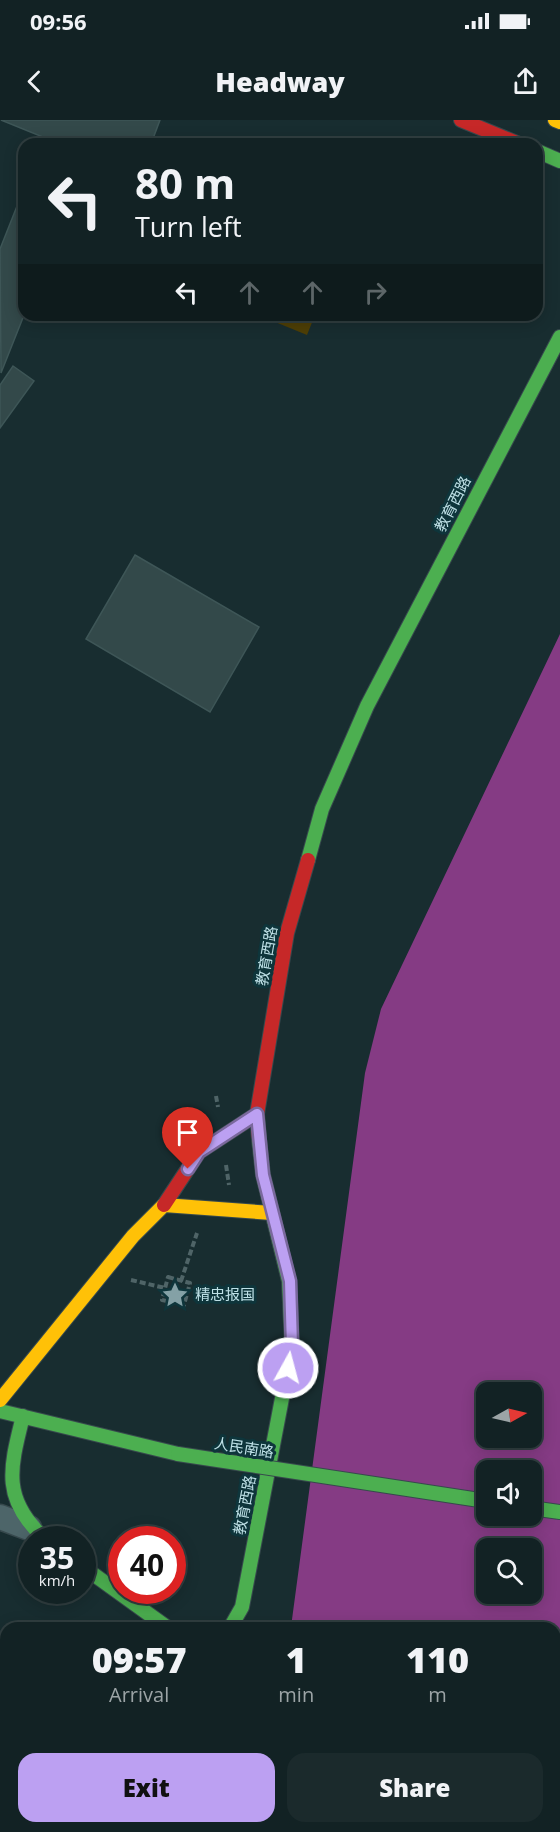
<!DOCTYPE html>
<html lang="en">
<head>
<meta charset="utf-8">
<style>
	body { margin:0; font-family:"Open Sans","Noto Sans SC",sans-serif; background:#1b2a2c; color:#f1f3f6; height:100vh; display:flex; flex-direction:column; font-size:22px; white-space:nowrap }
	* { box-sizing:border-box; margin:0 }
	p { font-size:20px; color:#9ca4a6 }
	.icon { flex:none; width:33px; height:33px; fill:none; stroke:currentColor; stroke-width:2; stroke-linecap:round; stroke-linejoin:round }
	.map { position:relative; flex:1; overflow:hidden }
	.sheet { position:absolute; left:0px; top:1502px; width:561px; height:212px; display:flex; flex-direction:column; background:#122224; border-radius:18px 18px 0 0; box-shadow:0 3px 15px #0003,0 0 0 2px #313f41 }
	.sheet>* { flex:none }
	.guide { position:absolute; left:18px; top:18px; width:525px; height:183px; border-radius:18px; box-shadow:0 3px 15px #0003,0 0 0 2px #313f41; background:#122224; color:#f1f3f6; overflow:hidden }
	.needle { width:39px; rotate:82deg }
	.buttons { position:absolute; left:476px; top:1262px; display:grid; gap:12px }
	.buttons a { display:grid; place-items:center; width:66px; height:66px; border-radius:12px; background:#122224; box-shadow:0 3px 15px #0003,0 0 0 2px #313f41; font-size:30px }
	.speed { position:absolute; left:18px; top:1406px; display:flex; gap:12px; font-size:30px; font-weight:700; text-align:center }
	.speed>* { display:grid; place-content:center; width:78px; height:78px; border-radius:50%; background:#122224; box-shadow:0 3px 15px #0003,0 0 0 2px #313f41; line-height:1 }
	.speed small { font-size:15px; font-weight:400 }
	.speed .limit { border:9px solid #d22; background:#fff; color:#111 }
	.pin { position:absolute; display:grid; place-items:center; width:51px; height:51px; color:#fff; margin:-62px -26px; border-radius:50% 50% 50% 0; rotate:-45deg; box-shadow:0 0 6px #0007 }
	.pin .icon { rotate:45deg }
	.me { position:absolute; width:66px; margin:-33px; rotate:7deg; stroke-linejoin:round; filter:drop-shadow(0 0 4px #0008) }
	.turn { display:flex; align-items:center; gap:21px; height:126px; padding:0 18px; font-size:27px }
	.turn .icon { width:78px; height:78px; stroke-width:2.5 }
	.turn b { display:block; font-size:42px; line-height:51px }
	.lanes { display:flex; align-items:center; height:57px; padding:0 18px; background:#0003; justify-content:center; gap:30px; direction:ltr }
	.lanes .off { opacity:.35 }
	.eta { display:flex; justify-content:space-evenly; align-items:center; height:102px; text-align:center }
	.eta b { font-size:36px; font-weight:800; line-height:42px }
	.primary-button { display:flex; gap:12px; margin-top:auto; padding:12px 18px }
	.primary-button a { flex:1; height:69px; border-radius:18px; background:#bca0f2; color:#111; font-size:24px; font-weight:800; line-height:69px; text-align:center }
	.primary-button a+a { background:#1b2a2c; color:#f1f3f6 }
	.status { display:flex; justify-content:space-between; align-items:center; height:42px; padding:0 30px; background:#122224; direction:ltr }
	.status svg { height:16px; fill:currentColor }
	header { display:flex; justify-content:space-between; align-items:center; height:78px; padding:0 18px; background:#122224; font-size:27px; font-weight:800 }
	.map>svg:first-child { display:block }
	.green { fill:#4e3f06 }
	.water { fill:#853b84; fill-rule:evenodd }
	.building { fill:#33494a; stroke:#3e5657; stroke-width:1.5 }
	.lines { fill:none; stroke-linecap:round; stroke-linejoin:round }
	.street-casing { stroke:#37494d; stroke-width:27 }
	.fast-casing { stroke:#37494d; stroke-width:16 }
	.slow-casing { stroke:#37494d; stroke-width:16 }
	.jam-casing { stroke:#37494d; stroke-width:16 }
	.path { stroke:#4f6467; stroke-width:4; stroke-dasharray:6 3; stroke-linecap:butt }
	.street { stroke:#4d6569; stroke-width:24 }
	.fast { stroke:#4caf50; stroke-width:14 }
	.slow { stroke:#ffc107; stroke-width:14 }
	.jam { stroke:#c62828; stroke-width:14 }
	.fast-bridge-casing { stroke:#37494d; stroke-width:16; stroke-linecap:butt }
	.fast-bridge { stroke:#4caf50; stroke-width:14 }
	.route-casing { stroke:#7a689d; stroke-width:15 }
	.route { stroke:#bca0f2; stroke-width:10 }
	.labels { text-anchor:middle; stroke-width:6; stroke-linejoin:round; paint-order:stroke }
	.street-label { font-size:15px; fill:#bee0e6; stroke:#0e353b }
	.poi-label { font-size:15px; fill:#bee0e6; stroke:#0e353b; text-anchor:start }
</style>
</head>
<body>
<div class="status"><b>09:56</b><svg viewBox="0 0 49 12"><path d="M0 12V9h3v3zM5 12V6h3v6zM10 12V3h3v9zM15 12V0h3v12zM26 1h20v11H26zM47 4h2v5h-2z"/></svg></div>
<header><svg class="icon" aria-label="back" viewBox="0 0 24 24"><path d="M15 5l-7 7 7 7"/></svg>Headway<svg class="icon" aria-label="share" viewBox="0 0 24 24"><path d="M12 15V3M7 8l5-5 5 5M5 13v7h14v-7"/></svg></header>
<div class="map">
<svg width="560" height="1712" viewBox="0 0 560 1712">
	<rect width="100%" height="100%" fill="#182d30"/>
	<!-- green -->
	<path class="green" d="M 258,195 L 315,195 L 307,215 Z"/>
	<!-- water -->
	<path class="water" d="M 560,514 L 560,1712 L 262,1712 L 263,1707 L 555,1707 L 555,1508 L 291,1507 L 365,953 L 381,889 ZM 486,1272 L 531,1272 L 531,1317 L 486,1317 ZM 486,1350 L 531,1350 L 531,1395 L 486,1395 ZM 486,1428 L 531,1428 L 531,1473 L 486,1473 Z"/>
	<!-- building -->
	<path class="building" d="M 1,0 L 160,0 L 151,24 L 60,24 Z
		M 23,71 L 24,195 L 1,253 L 0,129 Z
		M 13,246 L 34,261 L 0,308 L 0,265 Z
		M 135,435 L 259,507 L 210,592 L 86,519 Z"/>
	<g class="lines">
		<!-- street casing -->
		<g class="street-casing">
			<path id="street" d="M 0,1397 L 29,1408"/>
		</g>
		<!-- fast casing -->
		<g class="fast-casing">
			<path id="fast" d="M 537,31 L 560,41
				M 308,740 L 322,689 L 367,586 L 560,217
				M 0,1291 L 178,1334
				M 23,1296 C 10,1348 1,1379 45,1419
				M 531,1388 L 560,1392
				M 82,1446 L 168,1508
				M 230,1508 L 242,1487 L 292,1226 L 289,1161 L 263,1055 L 259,1019
				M 118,1712 L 121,1707"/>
		</g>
		<!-- slow casing -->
		<g class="slow-casing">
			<path id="slow" d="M 555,0 L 560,2
				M 0,1280 L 133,1116 L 164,1085 L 272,1093"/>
		</g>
		<!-- jam casing -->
		<g class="jam-casing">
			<path id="jam" d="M 461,0 L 519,24
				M 259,1019 L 257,994 L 287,813 L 308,740
				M 164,1085 L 199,1032 L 257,994"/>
		</g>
		<!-- path -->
		<path class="path" d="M 216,976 L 218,987
			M 226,1045 L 229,1065
			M 168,1157 L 190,1163 L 184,1185 L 162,1180 Z
			M 131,1160 L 165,1168
			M 181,1161 L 197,1113"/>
		<!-- street -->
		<use href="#street" class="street"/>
		<!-- fast -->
		<use href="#fast" class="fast"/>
		<!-- slow -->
		<use href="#slow" class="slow"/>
		<!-- jam -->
		<use href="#jam" class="jam"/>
		<!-- fast-bridge casing -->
		<g class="fast-bridge-casing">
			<path id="fast-bridge" d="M 178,1334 L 486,1381"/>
		</g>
		<!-- fast-bridge -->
		<use href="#fast-bridge" class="fast-bridge"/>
	</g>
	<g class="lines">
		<!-- route casing -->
		<g class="route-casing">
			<path id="route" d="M 188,1049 L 199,1032 L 257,994 L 263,1055 L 290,1161 L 292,1226 L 288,1248"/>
		</g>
		<!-- route -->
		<use href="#route" class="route"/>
	</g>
	<!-- icons -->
	<defs>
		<g id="sight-bare" transform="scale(2.07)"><path d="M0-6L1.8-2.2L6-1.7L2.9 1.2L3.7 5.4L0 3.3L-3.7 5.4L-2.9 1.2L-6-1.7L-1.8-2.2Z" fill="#84a1a6" stroke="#0e353b" stroke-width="2.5" paint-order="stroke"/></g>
	</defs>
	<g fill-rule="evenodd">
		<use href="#sight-bare" x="175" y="1175"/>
	</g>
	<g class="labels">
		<!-- street labels -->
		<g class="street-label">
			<text transform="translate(453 384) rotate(-63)" y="5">教育西路</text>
			<text transform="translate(267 836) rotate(-80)" y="5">教育西路</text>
			<text transform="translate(244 1328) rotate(9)" y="5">人民南路</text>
			<text transform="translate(245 1385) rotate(-79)" y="5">教育西路</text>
		</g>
		<!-- poi labels -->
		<g class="poi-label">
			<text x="195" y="1180">精忠报国</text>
		</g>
	</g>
</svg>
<div class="buttons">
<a><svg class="needle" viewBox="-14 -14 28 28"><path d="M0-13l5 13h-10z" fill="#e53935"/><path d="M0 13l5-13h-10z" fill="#9ca4a6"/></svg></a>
<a><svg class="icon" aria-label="sound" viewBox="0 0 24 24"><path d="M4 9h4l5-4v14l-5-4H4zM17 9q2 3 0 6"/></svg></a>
<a><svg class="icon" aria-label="search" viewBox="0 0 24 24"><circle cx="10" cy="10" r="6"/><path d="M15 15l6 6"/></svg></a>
</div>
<div class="speed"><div>35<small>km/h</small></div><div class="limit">40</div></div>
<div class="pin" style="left:188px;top:1049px;background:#d93025"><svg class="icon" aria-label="arrive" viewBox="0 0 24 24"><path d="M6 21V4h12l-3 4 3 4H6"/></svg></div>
<svg class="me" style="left:288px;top:1248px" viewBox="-20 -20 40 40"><circle r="17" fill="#bca0f2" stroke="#fff" stroke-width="3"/><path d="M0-11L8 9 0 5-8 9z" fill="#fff"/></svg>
<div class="guide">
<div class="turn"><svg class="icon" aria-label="left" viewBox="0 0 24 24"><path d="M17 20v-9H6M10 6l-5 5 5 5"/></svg><div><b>80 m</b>Turn left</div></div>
<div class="lanes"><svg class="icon" aria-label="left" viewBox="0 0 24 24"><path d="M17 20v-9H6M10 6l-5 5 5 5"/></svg><svg class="icon off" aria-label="ahead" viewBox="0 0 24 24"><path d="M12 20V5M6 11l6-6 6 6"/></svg><svg class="icon off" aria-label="ahead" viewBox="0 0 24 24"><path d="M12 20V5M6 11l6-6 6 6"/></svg><svg class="icon off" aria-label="right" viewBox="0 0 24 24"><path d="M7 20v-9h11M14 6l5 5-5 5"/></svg></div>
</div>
<section class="sheet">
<div class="eta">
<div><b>09:57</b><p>Arrival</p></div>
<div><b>1</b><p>min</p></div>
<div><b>110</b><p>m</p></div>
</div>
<div class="primary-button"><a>Exit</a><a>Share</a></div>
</section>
</div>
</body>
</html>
